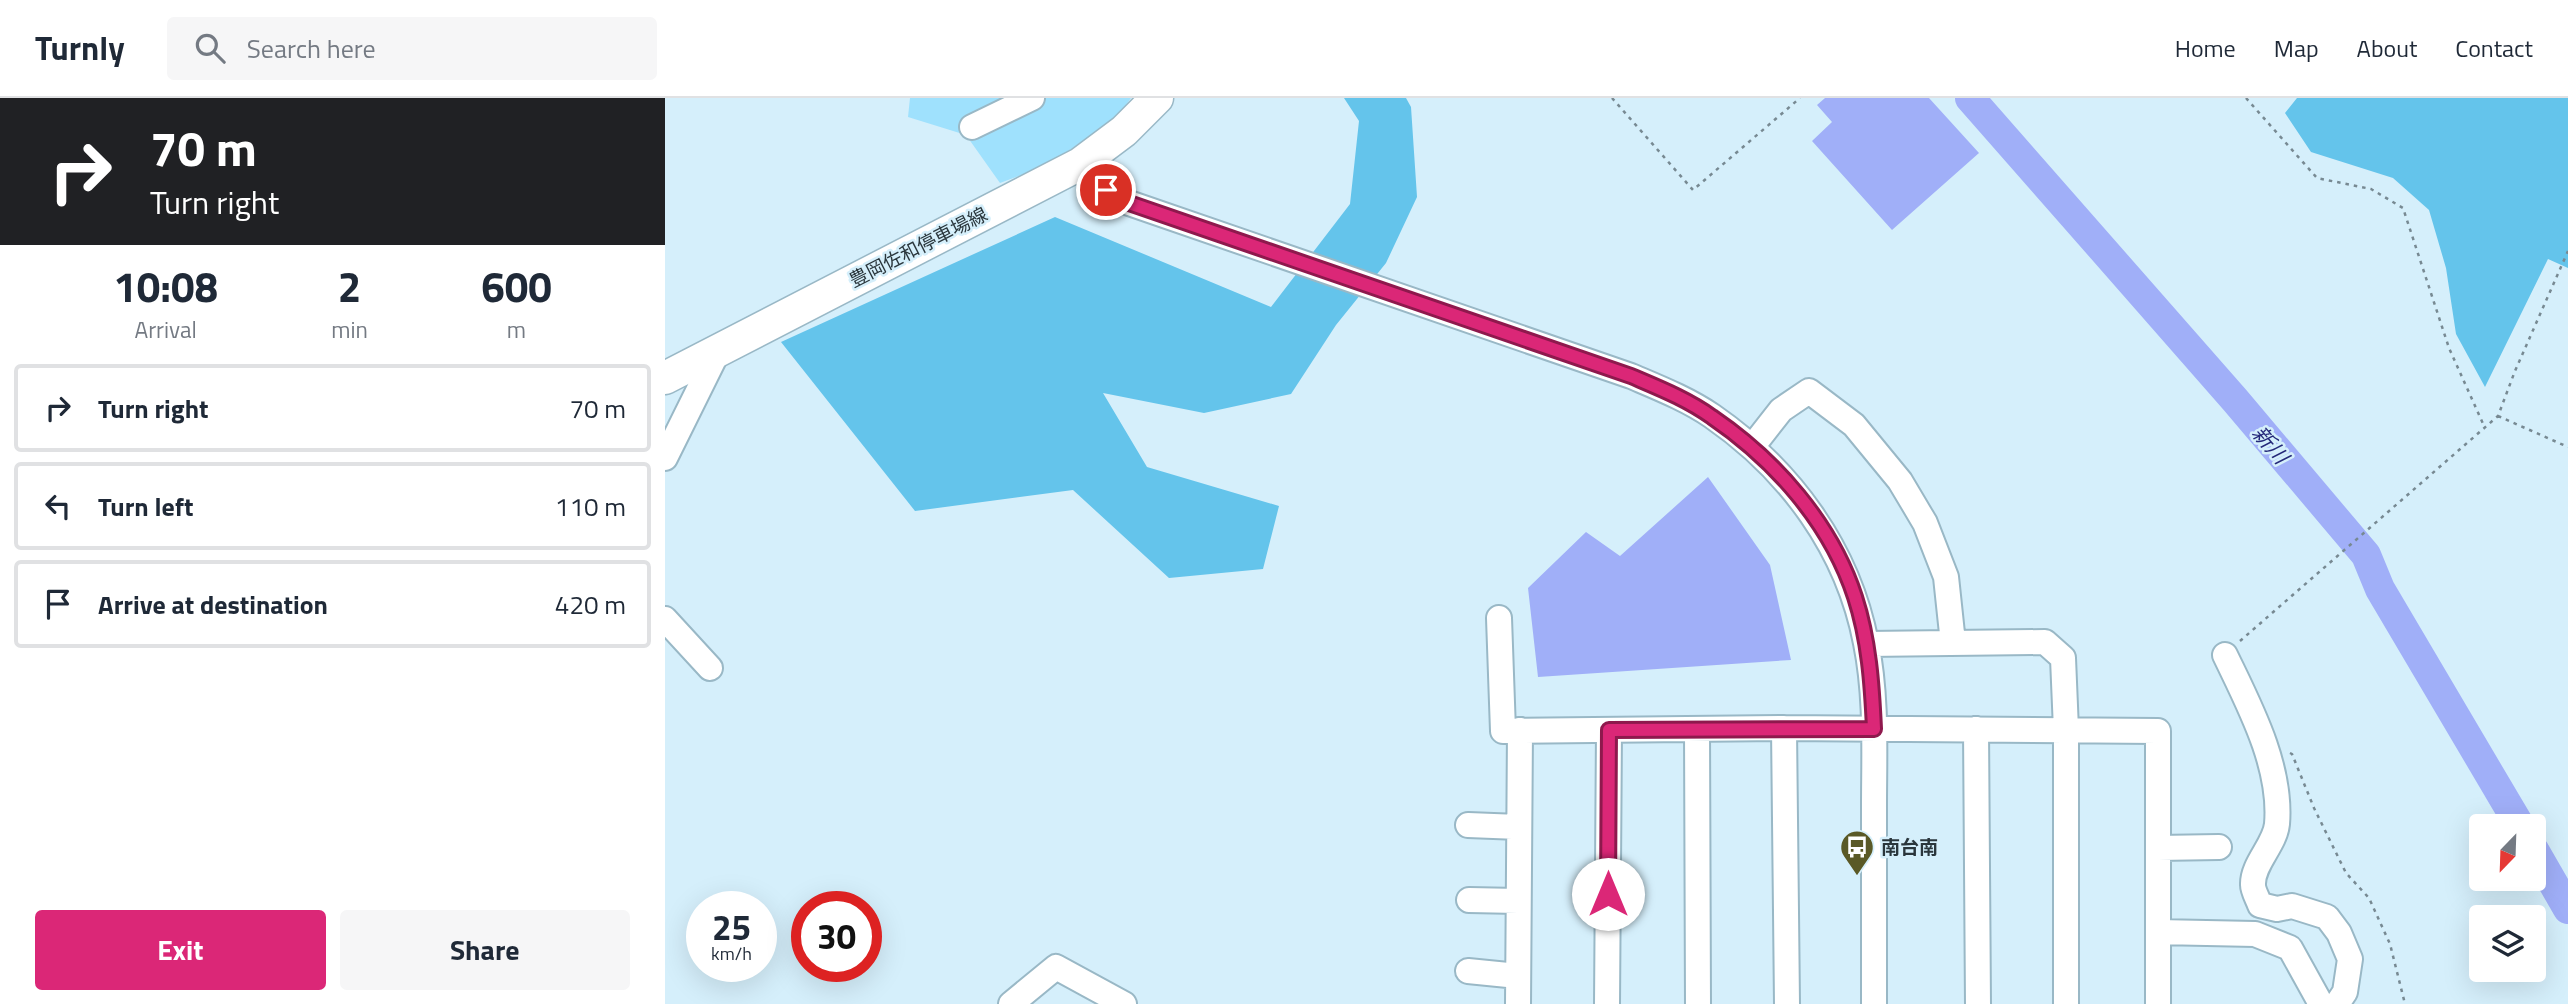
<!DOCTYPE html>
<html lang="en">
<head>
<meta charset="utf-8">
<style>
	body { margin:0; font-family:"Titillium Web","Noto Sans JP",sans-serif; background:#f6f6f7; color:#1f2937; height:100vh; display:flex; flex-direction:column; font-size:26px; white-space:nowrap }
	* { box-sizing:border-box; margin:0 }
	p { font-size:23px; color:#747a83 }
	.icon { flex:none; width:38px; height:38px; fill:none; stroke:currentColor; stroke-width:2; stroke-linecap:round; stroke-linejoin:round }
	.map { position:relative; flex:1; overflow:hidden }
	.side { display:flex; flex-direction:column; background:#fff; width:665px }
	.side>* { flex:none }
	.hud { background:#202124; color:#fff; overflow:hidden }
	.needle { width:46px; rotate:203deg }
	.tools { position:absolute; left:1804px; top:716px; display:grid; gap:14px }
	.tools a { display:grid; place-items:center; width:77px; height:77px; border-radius:7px; background:#fff; box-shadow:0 7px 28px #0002; font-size:35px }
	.speed { position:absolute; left:21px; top:793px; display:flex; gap:14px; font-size:35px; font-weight:700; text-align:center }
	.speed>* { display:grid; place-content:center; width:91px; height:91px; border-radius:50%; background:#fff; box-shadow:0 7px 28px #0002; line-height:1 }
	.speed small { font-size:18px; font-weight:400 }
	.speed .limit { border:10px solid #d22; background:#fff; color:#111 }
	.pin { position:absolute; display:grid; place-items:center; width:60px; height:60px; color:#fff; margin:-30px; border:4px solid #fff; border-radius:50%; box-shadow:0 2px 7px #0007 }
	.me { position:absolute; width:77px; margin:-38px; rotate:0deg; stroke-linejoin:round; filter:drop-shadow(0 0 5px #0008) }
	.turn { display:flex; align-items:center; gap:24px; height:147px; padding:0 35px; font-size:32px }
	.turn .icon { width:91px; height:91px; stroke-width:2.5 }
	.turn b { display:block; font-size:49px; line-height:60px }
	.eta { display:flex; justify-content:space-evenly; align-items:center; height:119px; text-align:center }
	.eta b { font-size:42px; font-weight:700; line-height:49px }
	.action { display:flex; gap:14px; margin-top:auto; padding:14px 35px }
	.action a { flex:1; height:80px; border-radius:7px; background:#db2777; color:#fff; font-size:28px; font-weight:700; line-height:80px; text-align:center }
	.action a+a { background:#f6f6f7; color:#1f2937 }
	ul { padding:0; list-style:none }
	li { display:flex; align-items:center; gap:21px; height:88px; margin:0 14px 10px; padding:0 21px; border:4px solid #e0e1e3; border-radius:7px }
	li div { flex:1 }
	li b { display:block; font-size:26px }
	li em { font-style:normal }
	header { display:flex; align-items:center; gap:42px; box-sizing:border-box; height:98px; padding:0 35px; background:#fff; border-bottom:2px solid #e0e1e3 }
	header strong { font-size:33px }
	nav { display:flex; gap:38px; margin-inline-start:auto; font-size:24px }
	.search { width:490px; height:63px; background:#f6f6f7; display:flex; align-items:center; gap:18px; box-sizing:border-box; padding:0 24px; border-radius:7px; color:#747a83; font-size:26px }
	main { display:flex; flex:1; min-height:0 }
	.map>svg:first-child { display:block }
	.green { fill:#9fe1fd }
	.forest { fill:#64c4eb }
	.water { fill:#a0aff8 }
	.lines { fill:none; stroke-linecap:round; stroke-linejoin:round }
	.river { stroke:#a0aff8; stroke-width:30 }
	.minor-casing { stroke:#99b8c6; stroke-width:28 }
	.major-casing { stroke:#99b8c6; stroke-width:35 }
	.path { stroke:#778992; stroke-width:2.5; stroke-dasharray:3.5 5; stroke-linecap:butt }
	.minor { stroke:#fff; stroke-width:24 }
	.major { stroke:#fff; stroke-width:32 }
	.route-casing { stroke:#8e194d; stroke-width:18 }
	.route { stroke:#db2777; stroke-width:12 }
	.labels { text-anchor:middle; stroke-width:5; stroke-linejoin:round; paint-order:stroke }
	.street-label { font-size:19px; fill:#2a363c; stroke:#d5effb }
	.poi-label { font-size:19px; font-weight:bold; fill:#2a363c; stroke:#d5effb; text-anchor:start }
	.water-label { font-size:21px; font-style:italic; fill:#242879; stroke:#d5effb }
</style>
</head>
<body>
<header>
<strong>Turnly</strong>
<div class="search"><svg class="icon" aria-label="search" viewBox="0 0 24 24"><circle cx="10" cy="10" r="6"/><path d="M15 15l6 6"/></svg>Search here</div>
<nav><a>Home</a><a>Map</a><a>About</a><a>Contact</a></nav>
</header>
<main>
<section class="side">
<div class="hud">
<div class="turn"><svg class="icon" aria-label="right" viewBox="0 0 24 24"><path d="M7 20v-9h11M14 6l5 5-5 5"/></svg><div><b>70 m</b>Turn right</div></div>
</div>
<div class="eta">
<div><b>10:08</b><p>Arrival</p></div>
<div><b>2</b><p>min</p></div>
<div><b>600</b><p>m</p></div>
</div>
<ul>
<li><svg class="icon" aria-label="right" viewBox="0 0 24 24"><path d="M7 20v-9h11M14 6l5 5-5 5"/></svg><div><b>Turn right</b></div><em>70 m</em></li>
<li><svg class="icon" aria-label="left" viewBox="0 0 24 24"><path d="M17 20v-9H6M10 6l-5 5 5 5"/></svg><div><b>Turn left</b></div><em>110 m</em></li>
<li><svg class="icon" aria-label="arrive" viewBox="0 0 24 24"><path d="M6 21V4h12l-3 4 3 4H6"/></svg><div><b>Arrive at destination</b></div><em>420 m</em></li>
</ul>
<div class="action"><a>Exit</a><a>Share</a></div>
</section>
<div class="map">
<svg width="1903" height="906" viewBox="0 0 1903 906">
	<rect width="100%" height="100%" fill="#d5effb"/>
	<!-- green -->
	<path class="green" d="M 245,0 L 466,0 L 453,18 L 385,66 L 335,85 L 301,37 L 243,19 Z"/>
	<!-- forest -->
	<path class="forest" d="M 679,0 L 741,0 L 746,9 L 752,99 L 721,165 L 671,227 L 626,296 L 539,315 L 438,295 L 482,369 L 614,408 L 598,471 L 504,480 L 408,392 L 250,413 L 116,244 L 390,119 L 606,209 L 685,106 L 694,23 Z
		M 1632,0 L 1903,0 L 1903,170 L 1883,161 L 1820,289 L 1791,236 L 1781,170 L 1764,112 L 1728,80 L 1646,54 L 1620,15 Z"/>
	<!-- water -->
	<path class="water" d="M 1160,0 L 1264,0 L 1314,55 L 1227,132 L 1147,43 L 1167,24 L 1152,7 Z
		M 1043,379 L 1105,467 L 1126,562 L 873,579 L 863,490 L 921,434 L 955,458 Z"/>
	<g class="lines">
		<!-- river -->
		<path class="river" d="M 1305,0 L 1570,302 L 1701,457 L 1715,491 L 1855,728
			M 1869,752 L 1903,811"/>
		<!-- minor casing -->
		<g class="minor-casing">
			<path id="minor" d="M 307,29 L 367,0
				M 415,66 L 441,92 L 464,105 L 966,278 C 994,290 1022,301 1047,318 C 1125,372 1183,451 1201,545 C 1212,599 1209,655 1209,709 C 1209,775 1209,840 1209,906
				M 1087,349 L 1116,312 L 1144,293 L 1189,327 L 1235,383 L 1260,425 L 1281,479 L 1288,545
				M 0,360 L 54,251
				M 834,520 L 838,633 L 1119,630 L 1493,633 L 1493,906
				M 0,521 L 45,570
				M 1202,546 L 1380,544 L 1398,560 L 1401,632 L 1401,906
				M 1560,557 C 1584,607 1617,668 1612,726 C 1610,747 1587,766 1588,787 C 1588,793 1593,801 1595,807 L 1612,811 L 1627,808 L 1662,819 L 1674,835 L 1685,861 L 1680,894 L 1672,906
				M 1119,630 L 1122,906
				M 1032,631 L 1033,906
				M 1311,631 L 1313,906
				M 803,727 L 854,729
				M 1493,750 L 1554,749
				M 804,802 L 853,803
				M 1493,834 L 1590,836 L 1625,850 L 1656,906
				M 803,873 L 853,878
				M 346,906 L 391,869 L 459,906
				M 853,906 L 855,632
				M 942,906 L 944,632"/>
		</g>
		<!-- major casing -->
		<g class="major-casing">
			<path id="major" d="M 0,280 L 415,66 L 459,33 L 492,0"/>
		</g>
		<!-- path -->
		<path class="path" d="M 947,0 L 1028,92 L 1135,0
			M 1581,0 L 1652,80 L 1706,91 L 1738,110 L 1784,250 L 1820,330
			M 1833,318 L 1903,349
			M 1575,543 L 1833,318 L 1850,273 L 1903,153
			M 1625,655 L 1627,656 L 1649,710 L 1681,775 L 1704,800 L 1725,846 L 1740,906"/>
		<!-- minor -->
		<use href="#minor" class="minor"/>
		<!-- major -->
		<use href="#major" class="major"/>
	</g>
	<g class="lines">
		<!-- route casing -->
		<g class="route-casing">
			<path id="route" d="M 441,92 L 464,105 L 966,278 C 994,290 1022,301 1047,319 C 1110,362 1166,425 1190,499 C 1204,542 1207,586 1209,631 L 944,632 L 943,796"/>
		</g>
		<!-- route -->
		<use href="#route" class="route"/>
	</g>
	<!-- icons -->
	<defs>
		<g id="bus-pin" transform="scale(1.75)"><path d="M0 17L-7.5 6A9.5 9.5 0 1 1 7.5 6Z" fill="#5a5926" stroke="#d5effb"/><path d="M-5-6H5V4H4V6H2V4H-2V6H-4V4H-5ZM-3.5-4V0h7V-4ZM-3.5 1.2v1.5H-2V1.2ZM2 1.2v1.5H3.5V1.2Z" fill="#fff"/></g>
	</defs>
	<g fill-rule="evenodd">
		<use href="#bus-pin" x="1192" y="749"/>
	</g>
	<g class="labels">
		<!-- street labels -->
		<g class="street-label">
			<text transform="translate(253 149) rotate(-27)" y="7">豊岡佐和停車場線</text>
		</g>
		<!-- poi labels -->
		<g class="poi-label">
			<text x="1216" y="756">南台南</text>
		</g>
		<!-- water labels -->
		<g class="water-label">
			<text transform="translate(1605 347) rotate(49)" y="7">新川</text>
		</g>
	</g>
</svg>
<div class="tools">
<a><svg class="needle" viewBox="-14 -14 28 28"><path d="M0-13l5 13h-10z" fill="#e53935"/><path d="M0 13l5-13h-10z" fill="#747a83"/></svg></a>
<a><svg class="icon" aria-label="layers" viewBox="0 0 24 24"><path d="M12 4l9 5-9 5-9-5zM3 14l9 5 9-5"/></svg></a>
</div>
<div class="speed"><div>25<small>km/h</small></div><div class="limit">30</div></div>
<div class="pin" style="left:441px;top:92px;background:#d93025"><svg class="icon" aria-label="arrive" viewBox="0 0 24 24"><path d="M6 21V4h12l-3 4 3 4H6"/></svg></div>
<svg class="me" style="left:943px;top:796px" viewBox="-20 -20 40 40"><circle r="19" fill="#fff"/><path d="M0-13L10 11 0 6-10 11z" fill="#db2777"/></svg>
</div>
</main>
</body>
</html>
